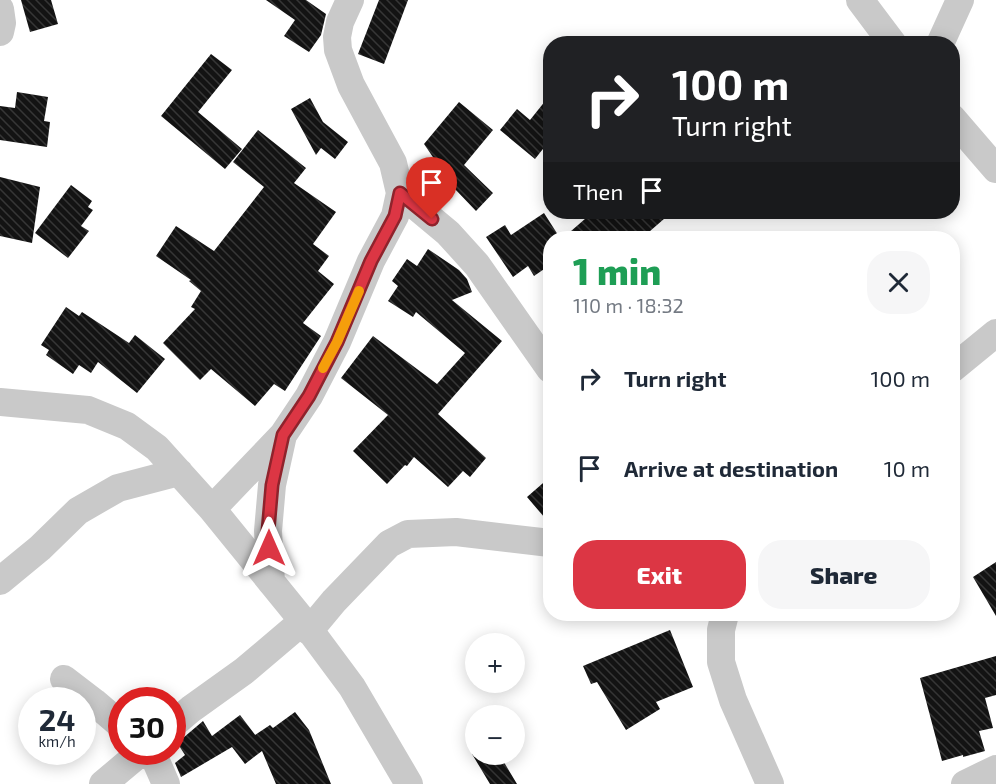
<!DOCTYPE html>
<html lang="en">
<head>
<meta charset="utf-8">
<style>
	body { margin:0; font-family:"Exo 2",sans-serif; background:#f6f6f7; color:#1f2937; height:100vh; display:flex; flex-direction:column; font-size:22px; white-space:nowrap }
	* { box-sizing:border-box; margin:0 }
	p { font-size:20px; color:#747a83 }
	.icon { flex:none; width:33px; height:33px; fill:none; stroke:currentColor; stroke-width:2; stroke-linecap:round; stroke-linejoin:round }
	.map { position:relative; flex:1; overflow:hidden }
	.panel { position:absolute; left:543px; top:231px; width:417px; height:390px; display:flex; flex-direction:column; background:#fff; border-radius:24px; box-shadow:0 3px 15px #0003 }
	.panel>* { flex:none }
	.hud { position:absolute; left:543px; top:36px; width:417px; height:183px; border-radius:24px; box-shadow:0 3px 15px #0003; background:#202124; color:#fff; overflow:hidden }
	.controls { position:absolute; left:465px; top:633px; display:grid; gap:12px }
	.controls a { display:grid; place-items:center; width:60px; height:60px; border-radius:50%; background:#fff; box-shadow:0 3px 15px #0003; font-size:30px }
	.speed { position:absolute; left:18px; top:687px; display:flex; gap:12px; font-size:30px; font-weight:700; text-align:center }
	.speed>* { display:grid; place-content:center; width:78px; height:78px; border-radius:50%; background:#fff; box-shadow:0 3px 15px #0003; line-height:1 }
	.speed small { font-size:15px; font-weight:400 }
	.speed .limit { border:9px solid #d22; background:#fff; color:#111 }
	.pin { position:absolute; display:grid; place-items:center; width:51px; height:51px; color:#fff; margin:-62px -26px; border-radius:50% 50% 50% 0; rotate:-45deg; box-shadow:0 0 6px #0007 }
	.pin .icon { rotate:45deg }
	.me { position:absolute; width:66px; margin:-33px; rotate:0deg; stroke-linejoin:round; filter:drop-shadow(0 0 4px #0008) }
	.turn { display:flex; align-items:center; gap:21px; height:126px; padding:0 30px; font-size:27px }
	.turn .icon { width:78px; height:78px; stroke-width:2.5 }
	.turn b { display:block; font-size:42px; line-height:51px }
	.then { display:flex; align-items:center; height:57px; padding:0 30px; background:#0003; gap:12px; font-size:22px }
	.round { display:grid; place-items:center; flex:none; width:63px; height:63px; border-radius:24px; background:#f6f6f7 }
	.head { display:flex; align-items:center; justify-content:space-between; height:102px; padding:0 30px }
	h1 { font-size:36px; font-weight:800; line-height:45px; color:#1e9e55 }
	.action { display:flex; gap:12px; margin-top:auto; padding:12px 30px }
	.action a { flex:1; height:69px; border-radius:24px; background:#dc3644; color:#fff; font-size:24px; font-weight:800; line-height:69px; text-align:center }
	.action a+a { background:#f6f6f7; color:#1f2937 }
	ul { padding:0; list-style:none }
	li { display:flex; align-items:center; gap:18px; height:90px; padding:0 30px }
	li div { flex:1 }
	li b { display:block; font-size:22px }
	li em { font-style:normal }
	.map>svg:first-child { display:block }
	.building { fill:url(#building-back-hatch) }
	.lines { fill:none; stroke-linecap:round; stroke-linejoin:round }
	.minor { stroke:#c9c9c9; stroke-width:28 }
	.route-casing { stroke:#8f232c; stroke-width:15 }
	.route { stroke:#dc3644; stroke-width:10 }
	.slow { stroke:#f59e0b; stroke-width:10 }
</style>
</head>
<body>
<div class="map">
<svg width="996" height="784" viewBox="0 0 996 784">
	<defs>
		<pattern id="building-back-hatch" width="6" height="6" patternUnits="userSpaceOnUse" patternTransform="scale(1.5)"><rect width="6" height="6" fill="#131313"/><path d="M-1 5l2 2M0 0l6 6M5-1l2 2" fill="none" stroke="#363636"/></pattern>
	</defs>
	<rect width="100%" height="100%" fill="#fff"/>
	<!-- building -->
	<path class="building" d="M 21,0 L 51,0 L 58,24 L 30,32 Z
		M 266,0 L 306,0 L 326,14 L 321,35 L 309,52 L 284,36 L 295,20 Z
		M 379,0 L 408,0 L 384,64 L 358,54 Z
		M 211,54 L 232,70 L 198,112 L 242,149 L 225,169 L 161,116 Z
		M 17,92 L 48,97 L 44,121 L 50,122 L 47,147 L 0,140 L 0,106 L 15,108 Z
		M 550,95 L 550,140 L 535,159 L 500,130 L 517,109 L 530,120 Z
		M 310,98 L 323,122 L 348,142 L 335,159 L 321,148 L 316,155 L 291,109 Z
		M 459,102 L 493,130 L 464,165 L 493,193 L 476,211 L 454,188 L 424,144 Z
		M 258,130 L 306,168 L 294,183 L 336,212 L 313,244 L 329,256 L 318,271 L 334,284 L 303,323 L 321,336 L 285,391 L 274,384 L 255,406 L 211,369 L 200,380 L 163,343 L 195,309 L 191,307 L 201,291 L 189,281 L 191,280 L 156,256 L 176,226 L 214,251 L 264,187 L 233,162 Z
		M 0,177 L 40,187 L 32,243 L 0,236 Z
		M 71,185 L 92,201 L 88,207 L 93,210 L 81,226 L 89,231 L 68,258 L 35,233 Z
		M 593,212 L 672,212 L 642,238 L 563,238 Z
		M 544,213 L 560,238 L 550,238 L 550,265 L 534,276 L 528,266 L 513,277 L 486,237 L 505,225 L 511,235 Z
		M 428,249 L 459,270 L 467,279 L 472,292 L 452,300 L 502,341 L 438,414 L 486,458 L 470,477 L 463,471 L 448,487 L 414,457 L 407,466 L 405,465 L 387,484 L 353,451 L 388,415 L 341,378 L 373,336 L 437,384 L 465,353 L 416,312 L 413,317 L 388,301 L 398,286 L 392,281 L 407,259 L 417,266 Z
		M 66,307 L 79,316 L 82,312 L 129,343 L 135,335 L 165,359 L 137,393 L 98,362 L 91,373 L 79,365 L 73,374 L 46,355 L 49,350 L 41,345 Z
		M 550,477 L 550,524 L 527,497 Z
		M 996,562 L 996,616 L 973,577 Z
		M 670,630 L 693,687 L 656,702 L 660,709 L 626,730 L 597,682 L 591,684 L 583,666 Z
		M 996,656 L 996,695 L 985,698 L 993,728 L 979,731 L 985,751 L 963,757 L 963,755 L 942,761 L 920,678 Z
		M 295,712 L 309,730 L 331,784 L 276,784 L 262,751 L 245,764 L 232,747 L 181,777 L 175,763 L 185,755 L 176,741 L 183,738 L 203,721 L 212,736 L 240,715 L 256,736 L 255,735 L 270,725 L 273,728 Z
		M 472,754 L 499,754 L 517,784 L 490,784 Z"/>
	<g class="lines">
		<!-- minor -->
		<path class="minor" d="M 860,0 L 893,44
			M 0,9 L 2,23 L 0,32
			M 940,44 L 960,0
			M 952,118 L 996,169
			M 400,193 L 448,233 L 477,265 L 550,369
			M 952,369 L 996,333
			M 0,402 L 88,410 L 127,426 L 157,448 L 212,509 L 303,621 L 352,687 L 409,784
			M 212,509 L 283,435
			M 0,581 L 40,548 L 78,511 L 118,488 L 179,472
			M 271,582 L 268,531 L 272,485 L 283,435 L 309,396 L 337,342 L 371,261 L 395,216 L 400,193 L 393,163 L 351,85 L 338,50 L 337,37 L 340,22 L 350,0
			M 725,614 L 721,630 L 721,662 L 733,700 L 770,784
			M 309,631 L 334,601 L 389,544 L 408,534 L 456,532 L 550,543
			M 64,679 L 94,702 L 122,726
			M 172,725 L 191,709 L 244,671 L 303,621
			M 152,752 L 166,784
			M 103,784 L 141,752
			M 965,784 L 996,769"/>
	</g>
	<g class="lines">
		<!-- route casing -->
		<g class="route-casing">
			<path id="route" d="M 269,548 L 268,531 L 272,485 L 283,435 L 309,396 L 337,342 L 371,261 L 395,216 L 400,193 L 432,219"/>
		</g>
		<!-- route -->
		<use href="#route" class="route"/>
		<!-- slow -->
		<path class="slow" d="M 323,368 L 337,342 L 359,291"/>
	</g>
</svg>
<div class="controls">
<a>+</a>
<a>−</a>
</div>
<div class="speed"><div>24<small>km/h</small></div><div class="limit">30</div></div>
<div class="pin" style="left:432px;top:219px;background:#d93025"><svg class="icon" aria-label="arrive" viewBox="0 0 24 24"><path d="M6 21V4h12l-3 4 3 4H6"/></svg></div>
<svg class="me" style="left:269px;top:548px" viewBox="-20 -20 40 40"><path d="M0-17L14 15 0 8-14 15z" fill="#dc3644" stroke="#fff" stroke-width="4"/></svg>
<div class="hud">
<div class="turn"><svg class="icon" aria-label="right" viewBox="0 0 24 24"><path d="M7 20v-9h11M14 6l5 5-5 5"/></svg><div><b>100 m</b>Turn right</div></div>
<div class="then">Then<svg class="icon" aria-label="arrive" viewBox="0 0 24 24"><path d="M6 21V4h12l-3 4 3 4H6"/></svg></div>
</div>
<section class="panel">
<div class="head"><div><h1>1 min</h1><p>110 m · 18:32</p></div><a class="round"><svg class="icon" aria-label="close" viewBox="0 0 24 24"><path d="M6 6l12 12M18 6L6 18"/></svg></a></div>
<ul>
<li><svg class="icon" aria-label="right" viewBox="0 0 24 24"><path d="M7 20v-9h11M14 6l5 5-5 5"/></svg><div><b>Turn right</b></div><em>100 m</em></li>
<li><svg class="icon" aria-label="arrive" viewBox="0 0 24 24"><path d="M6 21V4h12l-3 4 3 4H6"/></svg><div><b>Arrive at destination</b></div><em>10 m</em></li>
</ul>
<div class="action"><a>Exit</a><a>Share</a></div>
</section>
</div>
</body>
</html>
